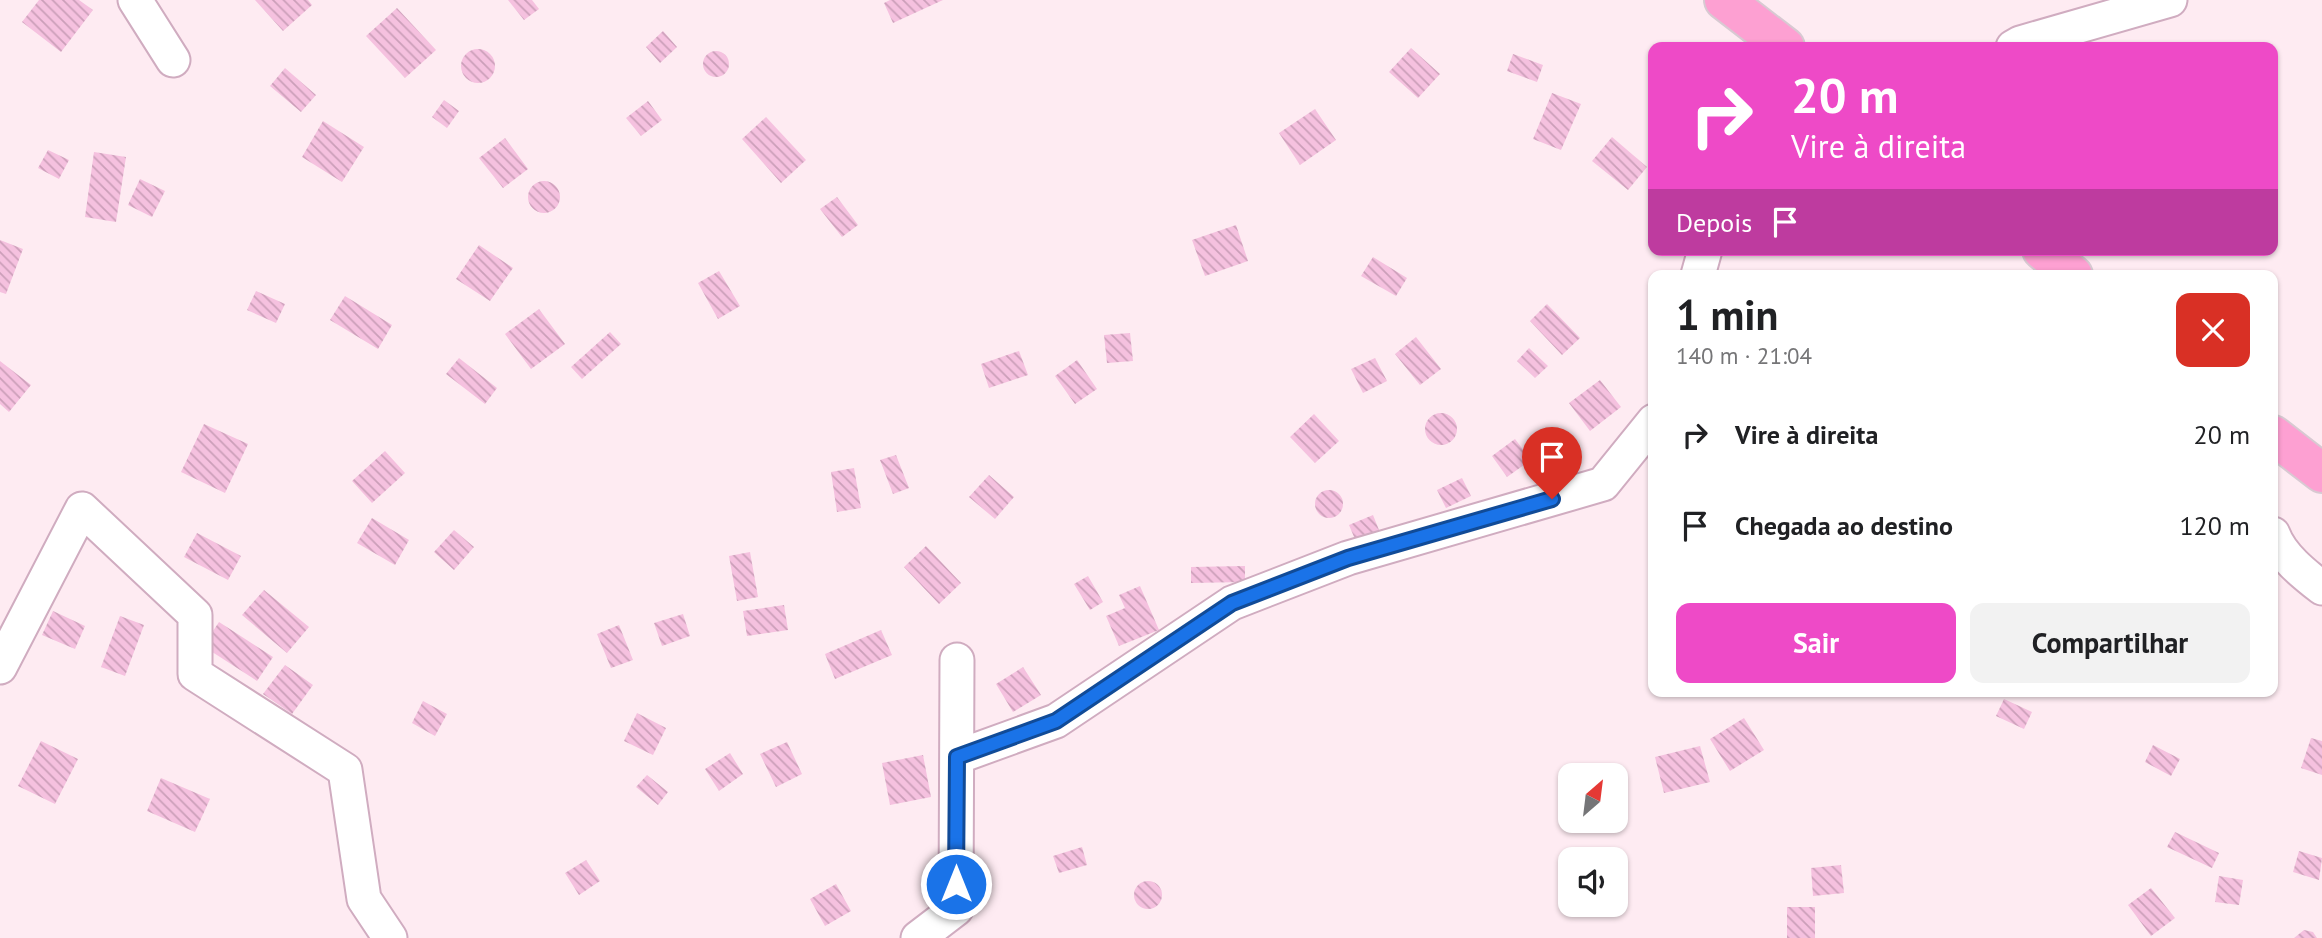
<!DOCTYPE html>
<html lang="pt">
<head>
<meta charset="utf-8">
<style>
	body { margin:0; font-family:"PT Sans",sans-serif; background:#f2f2f2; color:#202124; height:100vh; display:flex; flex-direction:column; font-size:26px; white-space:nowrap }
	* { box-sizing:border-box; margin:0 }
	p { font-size:23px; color:#757577 }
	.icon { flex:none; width:38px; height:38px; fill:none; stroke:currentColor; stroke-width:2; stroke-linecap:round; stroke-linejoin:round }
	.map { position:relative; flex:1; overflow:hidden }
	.panel { position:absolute; left:1648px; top:270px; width:630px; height:427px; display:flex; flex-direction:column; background:#fff; border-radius:14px; box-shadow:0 2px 5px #0004 }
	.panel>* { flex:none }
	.top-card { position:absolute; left:1648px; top:42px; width:630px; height:214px; border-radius:14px; box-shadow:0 2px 5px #0004; background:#ee4ac7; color:#fff; overflow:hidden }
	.needle { width:46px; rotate:28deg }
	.controls { position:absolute; left:1558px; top:763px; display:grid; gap:14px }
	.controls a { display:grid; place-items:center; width:70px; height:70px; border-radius:14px; background:#fff; box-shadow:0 2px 5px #0004; font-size:35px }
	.pin { position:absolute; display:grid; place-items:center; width:60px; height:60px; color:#fff; margin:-72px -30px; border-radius:50% 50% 50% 0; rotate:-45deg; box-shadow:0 0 7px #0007 }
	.pin .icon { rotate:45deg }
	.me { position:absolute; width:77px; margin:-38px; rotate:0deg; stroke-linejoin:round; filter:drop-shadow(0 0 5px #0008) }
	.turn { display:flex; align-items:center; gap:24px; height:147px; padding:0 28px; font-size:32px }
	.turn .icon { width:91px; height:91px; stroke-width:2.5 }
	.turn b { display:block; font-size:49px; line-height:60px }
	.then { display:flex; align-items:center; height:66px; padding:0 28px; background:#0003; gap:14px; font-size:26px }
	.round { display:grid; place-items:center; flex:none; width:74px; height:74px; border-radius:14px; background:#f2f2f2 }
	.headline { display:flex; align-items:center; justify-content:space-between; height:119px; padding:0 28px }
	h1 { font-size:42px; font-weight:700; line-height:52px }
	.cta { display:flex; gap:14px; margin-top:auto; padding:14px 28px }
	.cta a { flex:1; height:80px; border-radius:14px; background:#ee4ac7; color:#fff; font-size:28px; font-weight:700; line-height:80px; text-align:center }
	.cta a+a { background:#f2f2f2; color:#202124 }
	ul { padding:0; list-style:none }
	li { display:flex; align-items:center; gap:21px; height:91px; padding:0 28px }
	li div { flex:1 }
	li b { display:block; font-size:26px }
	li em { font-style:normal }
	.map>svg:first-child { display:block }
	.building { fill:url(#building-back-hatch) }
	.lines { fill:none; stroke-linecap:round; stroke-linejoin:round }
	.minor-casing { stroke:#d0acc0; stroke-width:37 }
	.trunk-casing { stroke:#d8c9d2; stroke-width:42 }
	.minor { stroke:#fff; stroke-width:33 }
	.trunk { stroke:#fda0d2; stroke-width:38 }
	.route-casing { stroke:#114b97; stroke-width:18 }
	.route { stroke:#1a73e8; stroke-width:12 }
</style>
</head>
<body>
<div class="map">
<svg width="2322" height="938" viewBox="0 0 2322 938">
	<defs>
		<pattern id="building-back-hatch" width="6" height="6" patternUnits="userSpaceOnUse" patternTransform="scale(1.75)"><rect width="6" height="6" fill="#f5c1df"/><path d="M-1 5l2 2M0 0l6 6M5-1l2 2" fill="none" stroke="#cb9fb9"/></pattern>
	</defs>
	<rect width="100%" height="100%" fill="#feebf2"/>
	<!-- building -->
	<path class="building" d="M 39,0 L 79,0 L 93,10 L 61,52 L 22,22 Z
		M 255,0 L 308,0 L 312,5 L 283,31 Z
		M 508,0 L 532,0 L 539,9 L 524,20 Z
		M 890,0 L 943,0 L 893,23 L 884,3 Z
		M 397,8 L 436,50 L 405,78 L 366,36 Z
		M 663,31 L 677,47 L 660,63 L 646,47 Z
		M 1411,48 L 1440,74 L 1418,98 L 1389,72 Z
		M461 66a17 17 0 1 1 34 0a17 17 0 1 1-34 0Z
		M703 64a13 13 0 1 1 26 0a13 13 0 1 1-26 0Z
		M 1513,54 L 1543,65 L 1537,82 L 1507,71 Z
		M 285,68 L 316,95 L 301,112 L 270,86 Z
		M 1552,93 L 1581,104 L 1561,150 L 1533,139 Z
		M 444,100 L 459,111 L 447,128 L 432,117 Z
		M 648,101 L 662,120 L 641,136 L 626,118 Z
		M 1315,109 L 1336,140 L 1300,165 L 1279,133 Z
		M 766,117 L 806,160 L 781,183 L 742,139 Z
		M 323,121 L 364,147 L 342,182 L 302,157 Z
		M 1612,137 L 1647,167 L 1628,190 L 1592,161 Z
		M 505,138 L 528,169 L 503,188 L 479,158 Z
		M 48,150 L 69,160 L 59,179 L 38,168 Z
		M 94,152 L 126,157 L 116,222 L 85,217 Z
		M 140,179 L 165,191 L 152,217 L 128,205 Z
		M528 197a16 16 0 1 1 32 0a16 16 0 1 1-32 0Z
		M 837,197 L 858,225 L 842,237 L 820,209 Z
		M 1236,225 L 1248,261 L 1205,276 L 1192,240 Z
		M 0,240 L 23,249 L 6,294 L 0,292 Z
		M 479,245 L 513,268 L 490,301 L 456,279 Z
		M 1373,257 L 1407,278 L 1396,296 L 1361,276 Z
		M 719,271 L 740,306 L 718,319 L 698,283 Z
		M 256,291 L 285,304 L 276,323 L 247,310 Z
		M 345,296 L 392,325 L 378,349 L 330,320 Z
		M 1547,304 L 1580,338 L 1562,355 L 1530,321 Z
		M 539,309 L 565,344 L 531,369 L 505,334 Z
		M 610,332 L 621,344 L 582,379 L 571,367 Z
		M 1130,333 L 1133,361 L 1107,363 L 1104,335 Z
		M 1416,337 L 1441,369 L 1420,385 L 1395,354 Z
		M 1529,348 L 1548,366 L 1535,378 L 1517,361 Z
		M 1019,351 L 1028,375 L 989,388 L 981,364 Z
		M 459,358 L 497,388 L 485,404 L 446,374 Z
		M 1375,358 L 1387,381 L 1363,393 L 1351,369 Z
		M 1077,360 L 1097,389 L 1075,404 L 1055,376 Z
		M 0,361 L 31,385 L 9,412 L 0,404 Z
		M 1600,380 L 1621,407 L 1590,431 L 1569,403 Z
		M1425 429a16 16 0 1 1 32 0a16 16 0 1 1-32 0Z
		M 1314,414 L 1339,441 L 1315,463 L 1290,437 Z
		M 204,424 L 248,444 L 225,493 L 181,472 Z
		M 1515,439 L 1531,460 L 1507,477 L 1492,456 Z
		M 385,451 L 405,473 L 372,503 L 352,481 Z
		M 896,455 L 909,488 L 893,494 L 880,460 Z
		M 854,468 L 861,508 L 837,512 L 831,472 Z
		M 989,475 L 1014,497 L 995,519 L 969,497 Z
		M 1462,478 L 1471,496 L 1446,508 L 1437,490 Z
		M1315 504a14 14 0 1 1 28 0a14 14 0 1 1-28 0Z
		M 1373,515 L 1381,535 L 1357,544 L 1349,525 Z
		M 372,518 L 409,540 L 395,565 L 357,543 Z
		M 454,530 L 474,547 L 454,570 L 434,552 Z
		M 197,533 L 241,556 L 228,580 L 184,557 Z
		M 926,546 L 961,583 L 939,604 L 904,567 Z
		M 750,552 L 758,597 L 737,601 L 729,556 Z
		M 1245,566 L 1245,582 L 1191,583 L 1191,567 Z
		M 1088,576 L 1103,602 L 1090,610 L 1074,584 Z
		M 1140,586 L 1159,630 L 1119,646 L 1106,616 L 1125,608 L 1119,595 Z
		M 264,590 L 309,627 L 287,653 L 242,615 Z
		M 784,605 L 788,630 L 747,636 L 743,611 Z
		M 53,611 L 85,626 L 75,649 L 42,635 Z
		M 683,614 L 690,636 L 662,646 L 654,623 Z
		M 120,616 L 144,625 L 125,676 L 101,667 Z
		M 219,622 L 273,657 L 257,681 L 203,646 Z
		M 619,625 L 633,660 L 611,668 L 597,634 Z
		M 881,630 L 892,655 L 835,679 L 825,654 Z
		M 285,665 L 313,685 L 292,714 L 263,694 Z
		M 1023,667 L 1041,695 L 1013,712 L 996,684 Z
		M 2004,699 L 2032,712 L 2024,729 L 1996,716 Z
		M 423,701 L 447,714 L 435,736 L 412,723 Z
		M 637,713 L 666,728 L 653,755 L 624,741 Z
		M 1744,718 L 1764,750 L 1730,771 L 1710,739 Z
		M 2311,738 L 2322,741 L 2322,775 L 2301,768 Z
		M 41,741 L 78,759 L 55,804 L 18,786 Z
		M 787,742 L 802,774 L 776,787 L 760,754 Z
		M 2153,745 L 2180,759 L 2171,776 L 2145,762 Z
		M 1700,746 L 1710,782 L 1664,793 L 1655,757 Z
		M 730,753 L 743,774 L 719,791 L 705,769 Z
		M 923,755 L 931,797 L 890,805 L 882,763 Z
		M 647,775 L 668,792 L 658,805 L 636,787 Z
		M 161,778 L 210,799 L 195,832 L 147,811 Z
		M 2175,832 L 2219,853 L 2212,868 L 2167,847 Z
		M 1082,847 L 1087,865 L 1059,873 L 1053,856 Z
		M 2299,851 L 2322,858 L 2319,880 L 2293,872 Z
		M 586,860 L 600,881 L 579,895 L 565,873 Z
		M 1841,865 L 1844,893 L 1813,896 L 1811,868 Z
		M 2219,876 L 2243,880 L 2239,905 L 2215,902 Z
		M1134 895a14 14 0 1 1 28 0a14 14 0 1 1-28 0Z
		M 836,884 L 851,911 L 825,926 L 810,899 Z
		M 2151,888 L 2175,918 L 2151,936 L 2128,905 Z
		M 1787,907 L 1815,907 L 1815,938 L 1787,938 Z
		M 2304,930 L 2313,932 L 2317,938 L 2294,938 Z"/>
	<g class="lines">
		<!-- minor casing -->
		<g class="minor-casing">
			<path id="minor" d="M 135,0 L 173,60
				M 2013,47 L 2020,43 L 2170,0
				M 1698,275 L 1705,250
				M 2273,534 C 2281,556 2304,574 2322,588
				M 0,667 L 82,509 L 195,615 L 195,674 L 345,770 L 364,899 L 390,938
				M 957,757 L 1056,721 L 1232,603 L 1348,558 L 1603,484 L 1654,421
				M 918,938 L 956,909 L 957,660"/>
		</g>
		<!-- trunk casing -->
		<g class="trunk-casing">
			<path id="trunk" d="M 1724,0 L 1785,47
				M 2042,250 L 2073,275
				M 2273,435 L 2322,473"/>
		</g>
		<!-- minor -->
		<use href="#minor" class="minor"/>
		<!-- trunk -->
		<use href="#trunk" class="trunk"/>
	</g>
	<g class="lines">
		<!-- route casing -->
		<g class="route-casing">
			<path id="route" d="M 956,884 L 957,757 L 1056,721 L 1232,603 L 1348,558 L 1552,499"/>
		</g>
		<!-- route -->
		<use href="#route" class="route"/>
	</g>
</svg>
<div class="controls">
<a><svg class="needle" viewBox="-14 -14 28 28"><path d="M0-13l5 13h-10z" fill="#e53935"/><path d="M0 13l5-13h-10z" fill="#757577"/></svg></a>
<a><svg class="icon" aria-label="sound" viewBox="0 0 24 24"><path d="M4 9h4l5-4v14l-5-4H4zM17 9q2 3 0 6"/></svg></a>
</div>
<div class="pin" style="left:1552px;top:499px;background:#d93025"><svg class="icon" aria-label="arrive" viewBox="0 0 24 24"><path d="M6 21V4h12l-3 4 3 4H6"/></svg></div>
<svg class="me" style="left:956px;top:884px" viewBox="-20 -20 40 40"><circle r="17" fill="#1a73e8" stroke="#fff" stroke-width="3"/><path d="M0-11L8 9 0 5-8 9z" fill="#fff"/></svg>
<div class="top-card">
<div class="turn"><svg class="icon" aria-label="right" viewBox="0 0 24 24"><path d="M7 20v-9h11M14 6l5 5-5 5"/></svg><div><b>20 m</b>Vire à direita</div></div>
<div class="then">Depois<svg class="icon" aria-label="arrive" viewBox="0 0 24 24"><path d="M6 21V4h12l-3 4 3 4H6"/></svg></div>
</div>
<section class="panel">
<div class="headline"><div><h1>1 min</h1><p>140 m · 21:04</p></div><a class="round" style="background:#d93025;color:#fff"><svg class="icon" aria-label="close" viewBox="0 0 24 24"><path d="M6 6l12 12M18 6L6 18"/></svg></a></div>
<ul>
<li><svg class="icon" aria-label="right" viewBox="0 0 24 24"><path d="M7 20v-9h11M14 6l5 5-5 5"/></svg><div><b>Vire à direita</b></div><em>20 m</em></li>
<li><svg class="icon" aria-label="arrive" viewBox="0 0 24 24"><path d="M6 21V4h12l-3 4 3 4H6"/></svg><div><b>Chegada ao destino</b></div><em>120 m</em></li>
</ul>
<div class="cta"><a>Sair</a><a>Compartilhar</a></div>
</section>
</div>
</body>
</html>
